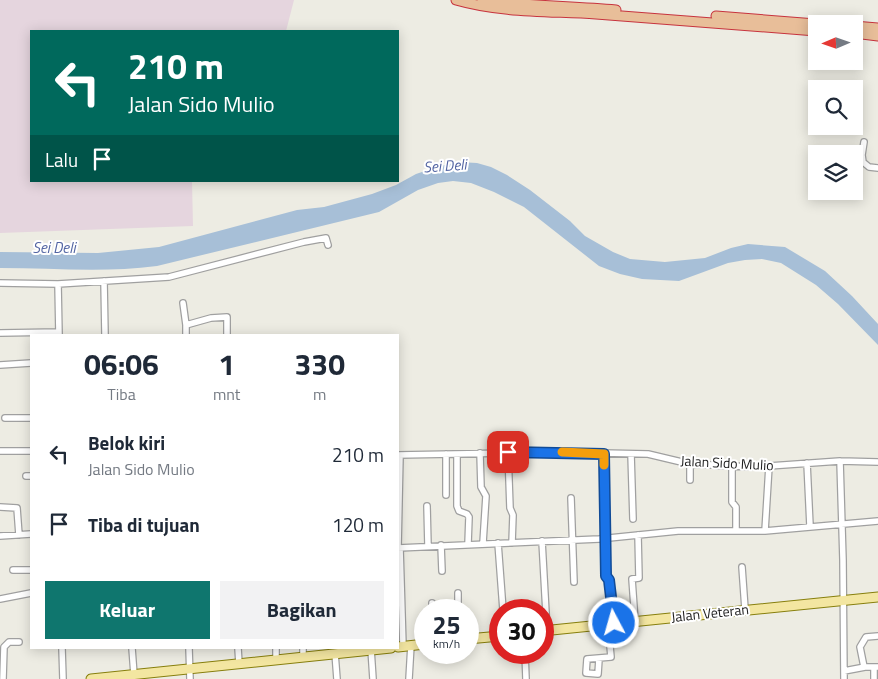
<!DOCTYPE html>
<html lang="id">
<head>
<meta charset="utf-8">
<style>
	body { margin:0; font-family:"Titillium Web",sans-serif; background:#f2f2f3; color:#1f2937; height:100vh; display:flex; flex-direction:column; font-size:19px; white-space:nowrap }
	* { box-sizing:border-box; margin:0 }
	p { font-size:16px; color:#747a83 }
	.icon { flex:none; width:28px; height:28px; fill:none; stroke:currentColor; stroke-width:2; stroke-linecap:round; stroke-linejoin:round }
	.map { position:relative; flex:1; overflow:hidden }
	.panel { position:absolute; left:30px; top:334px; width:369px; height:315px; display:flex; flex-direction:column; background:#fff; border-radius:0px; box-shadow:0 2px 12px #0003 }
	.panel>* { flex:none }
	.top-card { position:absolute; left:30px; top:30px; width:369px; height:152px; border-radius:0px; box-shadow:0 2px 12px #0003; background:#00695c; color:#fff; overflow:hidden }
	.needle { width:32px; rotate:268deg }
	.buttons { position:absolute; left:808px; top:15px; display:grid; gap:10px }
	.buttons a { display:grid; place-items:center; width:55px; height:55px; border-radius:0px; background:#fff; box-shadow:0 2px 12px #0003; font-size:25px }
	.speed { position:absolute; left:414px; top:599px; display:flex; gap:10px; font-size:25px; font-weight:700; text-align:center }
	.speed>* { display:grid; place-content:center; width:65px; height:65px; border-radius:50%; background:#fff; box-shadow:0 2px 12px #0003; line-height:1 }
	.speed small { font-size:12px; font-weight:400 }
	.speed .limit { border:8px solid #d22; background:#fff; color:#111 }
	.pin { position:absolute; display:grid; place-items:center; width:42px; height:42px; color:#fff; margin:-21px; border-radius:10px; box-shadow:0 2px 8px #0006 }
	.me { position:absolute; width:55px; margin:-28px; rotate:354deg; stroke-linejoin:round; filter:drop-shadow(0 0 4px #0008) }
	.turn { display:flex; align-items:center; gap:18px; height:105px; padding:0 15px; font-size:22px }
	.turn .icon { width:65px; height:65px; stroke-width:2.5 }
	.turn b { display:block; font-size:35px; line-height:42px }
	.then { display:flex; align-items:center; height:48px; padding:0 15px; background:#0003; gap:10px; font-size:19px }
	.eta { display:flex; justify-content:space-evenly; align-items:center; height:85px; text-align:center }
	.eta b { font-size:30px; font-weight:700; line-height:35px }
	.button { display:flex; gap:10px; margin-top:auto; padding:10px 15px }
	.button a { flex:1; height:58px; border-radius:0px; background:#0f766e; color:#fff; font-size:20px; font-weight:700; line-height:58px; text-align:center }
	.button a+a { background:#f2f2f3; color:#1f2937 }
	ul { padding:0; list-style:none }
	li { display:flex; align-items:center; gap:15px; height:70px; padding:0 15px }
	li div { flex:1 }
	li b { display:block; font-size:19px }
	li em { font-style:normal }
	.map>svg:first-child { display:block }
	.industrial { fill:#e5d5de }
	.water { fill:#a7bfd7 }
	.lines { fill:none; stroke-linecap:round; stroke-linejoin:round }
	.minor-casing { stroke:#a0a0a0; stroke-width:8 }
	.primary-casing { stroke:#877f0d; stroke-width:11 }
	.trunk-casing { stroke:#c7333e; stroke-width:11 }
	.minor { stroke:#fff; stroke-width:5.5 }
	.primary { stroke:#f3e6a1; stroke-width:9 }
	.trunk { stroke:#e8be99; stroke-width:9 }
	.route-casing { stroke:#114b97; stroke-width:12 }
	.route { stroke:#1a73e8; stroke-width:9 }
	.slow { stroke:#f59e0b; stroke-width:9 }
	.labels { text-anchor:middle; stroke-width:4; stroke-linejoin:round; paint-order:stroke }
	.street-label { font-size:14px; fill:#1c1c1c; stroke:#fff }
	.water-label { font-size:15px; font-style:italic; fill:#5264a2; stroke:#fff }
</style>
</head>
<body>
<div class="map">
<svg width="878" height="679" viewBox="0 0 878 679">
	<rect width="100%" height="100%" fill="#edece3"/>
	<!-- industrial -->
	<path class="industrial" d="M 0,0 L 294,0 L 286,31 L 31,31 L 31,181 L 192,181 L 193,226 L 0,233 Z"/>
	<!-- water -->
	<path class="water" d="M 459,162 L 477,163 L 491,167 L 507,175 L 530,190 L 570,221 L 585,236 L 613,252 L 630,259 L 665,262 L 705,258 L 731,248 L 748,244 L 785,247 L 825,271 L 852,296 L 878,324 L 878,345 L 838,304 L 816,285 L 781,263 L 762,259 L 745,260 L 728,263 L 679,281 L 642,279 L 620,274 L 599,266 L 524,207 L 494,192 L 471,183 L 453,181 L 438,183 L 418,190 L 379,212 L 157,266 C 104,273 53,268 0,268 L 0,252 L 98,253 L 159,247 L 297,210 L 324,207 L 372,194 L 396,185 L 416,174 L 440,166 Z"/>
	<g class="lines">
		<!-- minor casing -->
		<g class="minor-casing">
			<path id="minor" d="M 864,142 L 862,155 L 863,162 L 869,167 L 878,168
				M 104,281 L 105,335
				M 0,283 L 58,284
				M 183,303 L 186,325
				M 0,333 L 59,332
				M 59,335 L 58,284 L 169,277 L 304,242 L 326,238 L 328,245
				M 186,335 L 186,325 L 211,318 L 227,317 L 227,335
				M 0,365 L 31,363
				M 5,418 L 31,418
				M 0,451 L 31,451
				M 508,452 L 510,508 L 513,515 L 512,543
				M 480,453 L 481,487 L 486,496 L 483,543
				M 457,454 L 457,506 L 459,511 L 467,514 L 469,517 L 468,544
				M 604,454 L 606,576 L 609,580 L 614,623
				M 631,454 L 633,519
				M 398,455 L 557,452 L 648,454 L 690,464 L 756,467 L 840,461 L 878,462
				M 400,455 L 398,548 L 400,548 L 403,646
				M 840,461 L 843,560 L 844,679
				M 807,463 L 810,526
				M 690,464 L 690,480
				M 732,465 L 732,502 L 736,507 L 736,530
				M 26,476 L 31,476
				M 446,495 L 446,454
				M 571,498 L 574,582
				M 427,506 L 428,546
				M 0,507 L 17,508 L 19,535
				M 765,531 L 769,466
				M 0,536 L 31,534
				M 542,541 L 547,631
				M 498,543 L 503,610
				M 441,545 L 442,571
				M 398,548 L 599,539 L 678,531 L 765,531 L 878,521
				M 742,567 L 745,609
				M 13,570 L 31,570
				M 458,593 L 458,610
				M 0,599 L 31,593
				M 432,603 L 432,610
				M 635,621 L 632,579 L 639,578 L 638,535
				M 878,636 L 866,637 L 860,647 L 864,667 L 878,667
				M 62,648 L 63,679
				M 132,648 L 134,675
				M 189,648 L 190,679
				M 238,648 L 239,664
				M 276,648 L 276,660
				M 303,648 L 303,657
				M 371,649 L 373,679
				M 525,652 L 526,679
				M 335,653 L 337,679
				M 599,659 L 598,674 L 586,673 L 587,659 L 611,657 L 608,624
				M 874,667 L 874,679
				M 844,671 L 865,667
				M 3,679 L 4,647 L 9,642 L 19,642
				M 409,679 L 411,645"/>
		</g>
		<!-- primary casing -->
		<g class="primary-casing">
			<path id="primary" d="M 542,631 L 878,597
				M 468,639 L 500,636
				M 398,647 L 425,644
				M 91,679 L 391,648"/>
		</g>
		<!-- trunk casing -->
		<g class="trunk-casing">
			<path id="trunk" d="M 456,0 C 501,13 549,11 596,14 C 669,19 743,26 816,31
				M 482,0 C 526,6 571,6 616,10
				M 716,16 L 816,24
				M 854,26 L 878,28
				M 854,33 L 878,36"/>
		</g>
		<!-- minor -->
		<use href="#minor" class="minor"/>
		<!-- primary -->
		<use href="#primary" class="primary"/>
		<!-- trunk -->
		<use href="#trunk" class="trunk"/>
	</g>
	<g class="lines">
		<!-- route casing -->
		<g class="route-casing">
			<path id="route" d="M 508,452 L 604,454 L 606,576 L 609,580 L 614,623"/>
		</g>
		<!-- route -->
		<use href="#route" class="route"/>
		<!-- slow -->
		<path class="slow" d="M 562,452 L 604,454 L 604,465"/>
	</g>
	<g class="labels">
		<!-- street labels -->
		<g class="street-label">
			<text transform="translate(727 463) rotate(3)" y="5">Jalan Sido Mulio</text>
			<text transform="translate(710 613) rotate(-6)" y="5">Jalan Veteran</text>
		</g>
		<!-- water labels -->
		<g class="water-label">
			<text transform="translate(445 166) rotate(-4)" y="5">Sei Deli</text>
			<text x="54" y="253">Sei Deli</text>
		</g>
	</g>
</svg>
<div class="buttons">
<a><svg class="needle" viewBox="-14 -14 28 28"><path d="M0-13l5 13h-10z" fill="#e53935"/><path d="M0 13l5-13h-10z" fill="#747a83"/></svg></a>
<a><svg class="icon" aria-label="search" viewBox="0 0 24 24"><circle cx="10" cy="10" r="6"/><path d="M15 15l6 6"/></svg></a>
<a><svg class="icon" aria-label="layers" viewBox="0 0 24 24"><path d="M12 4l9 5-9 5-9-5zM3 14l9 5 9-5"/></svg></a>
</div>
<div class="speed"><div>25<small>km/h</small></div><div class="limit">30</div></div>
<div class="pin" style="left:508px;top:452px;background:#d93025"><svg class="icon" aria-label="arrive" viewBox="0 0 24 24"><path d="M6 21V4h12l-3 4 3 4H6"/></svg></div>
<svg class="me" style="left:614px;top:623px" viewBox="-20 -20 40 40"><circle r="17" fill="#1a73e8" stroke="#fff" stroke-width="3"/><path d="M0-11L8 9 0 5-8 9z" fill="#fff"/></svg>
<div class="top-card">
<div class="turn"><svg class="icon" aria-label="left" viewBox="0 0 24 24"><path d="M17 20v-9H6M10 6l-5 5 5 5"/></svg><div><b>210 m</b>Jalan Sido Mulio</div></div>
<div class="then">Lalu<svg class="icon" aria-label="arrive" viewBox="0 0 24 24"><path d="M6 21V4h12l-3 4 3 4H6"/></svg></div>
</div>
<section class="panel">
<div class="eta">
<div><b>06:06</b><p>Tiba</p></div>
<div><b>1</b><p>mnt</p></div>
<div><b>330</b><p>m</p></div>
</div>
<ul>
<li><svg class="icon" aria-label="left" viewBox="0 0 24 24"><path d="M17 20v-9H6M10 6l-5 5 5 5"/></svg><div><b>Belok kiri</b><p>Jalan Sido Mulio</p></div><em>210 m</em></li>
<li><svg class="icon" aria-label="arrive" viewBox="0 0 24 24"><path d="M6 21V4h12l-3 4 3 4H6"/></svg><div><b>Tiba di tujuan</b></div><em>120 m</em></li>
</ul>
<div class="button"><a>Keluar</a><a>Bagikan</a></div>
</section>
</div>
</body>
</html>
